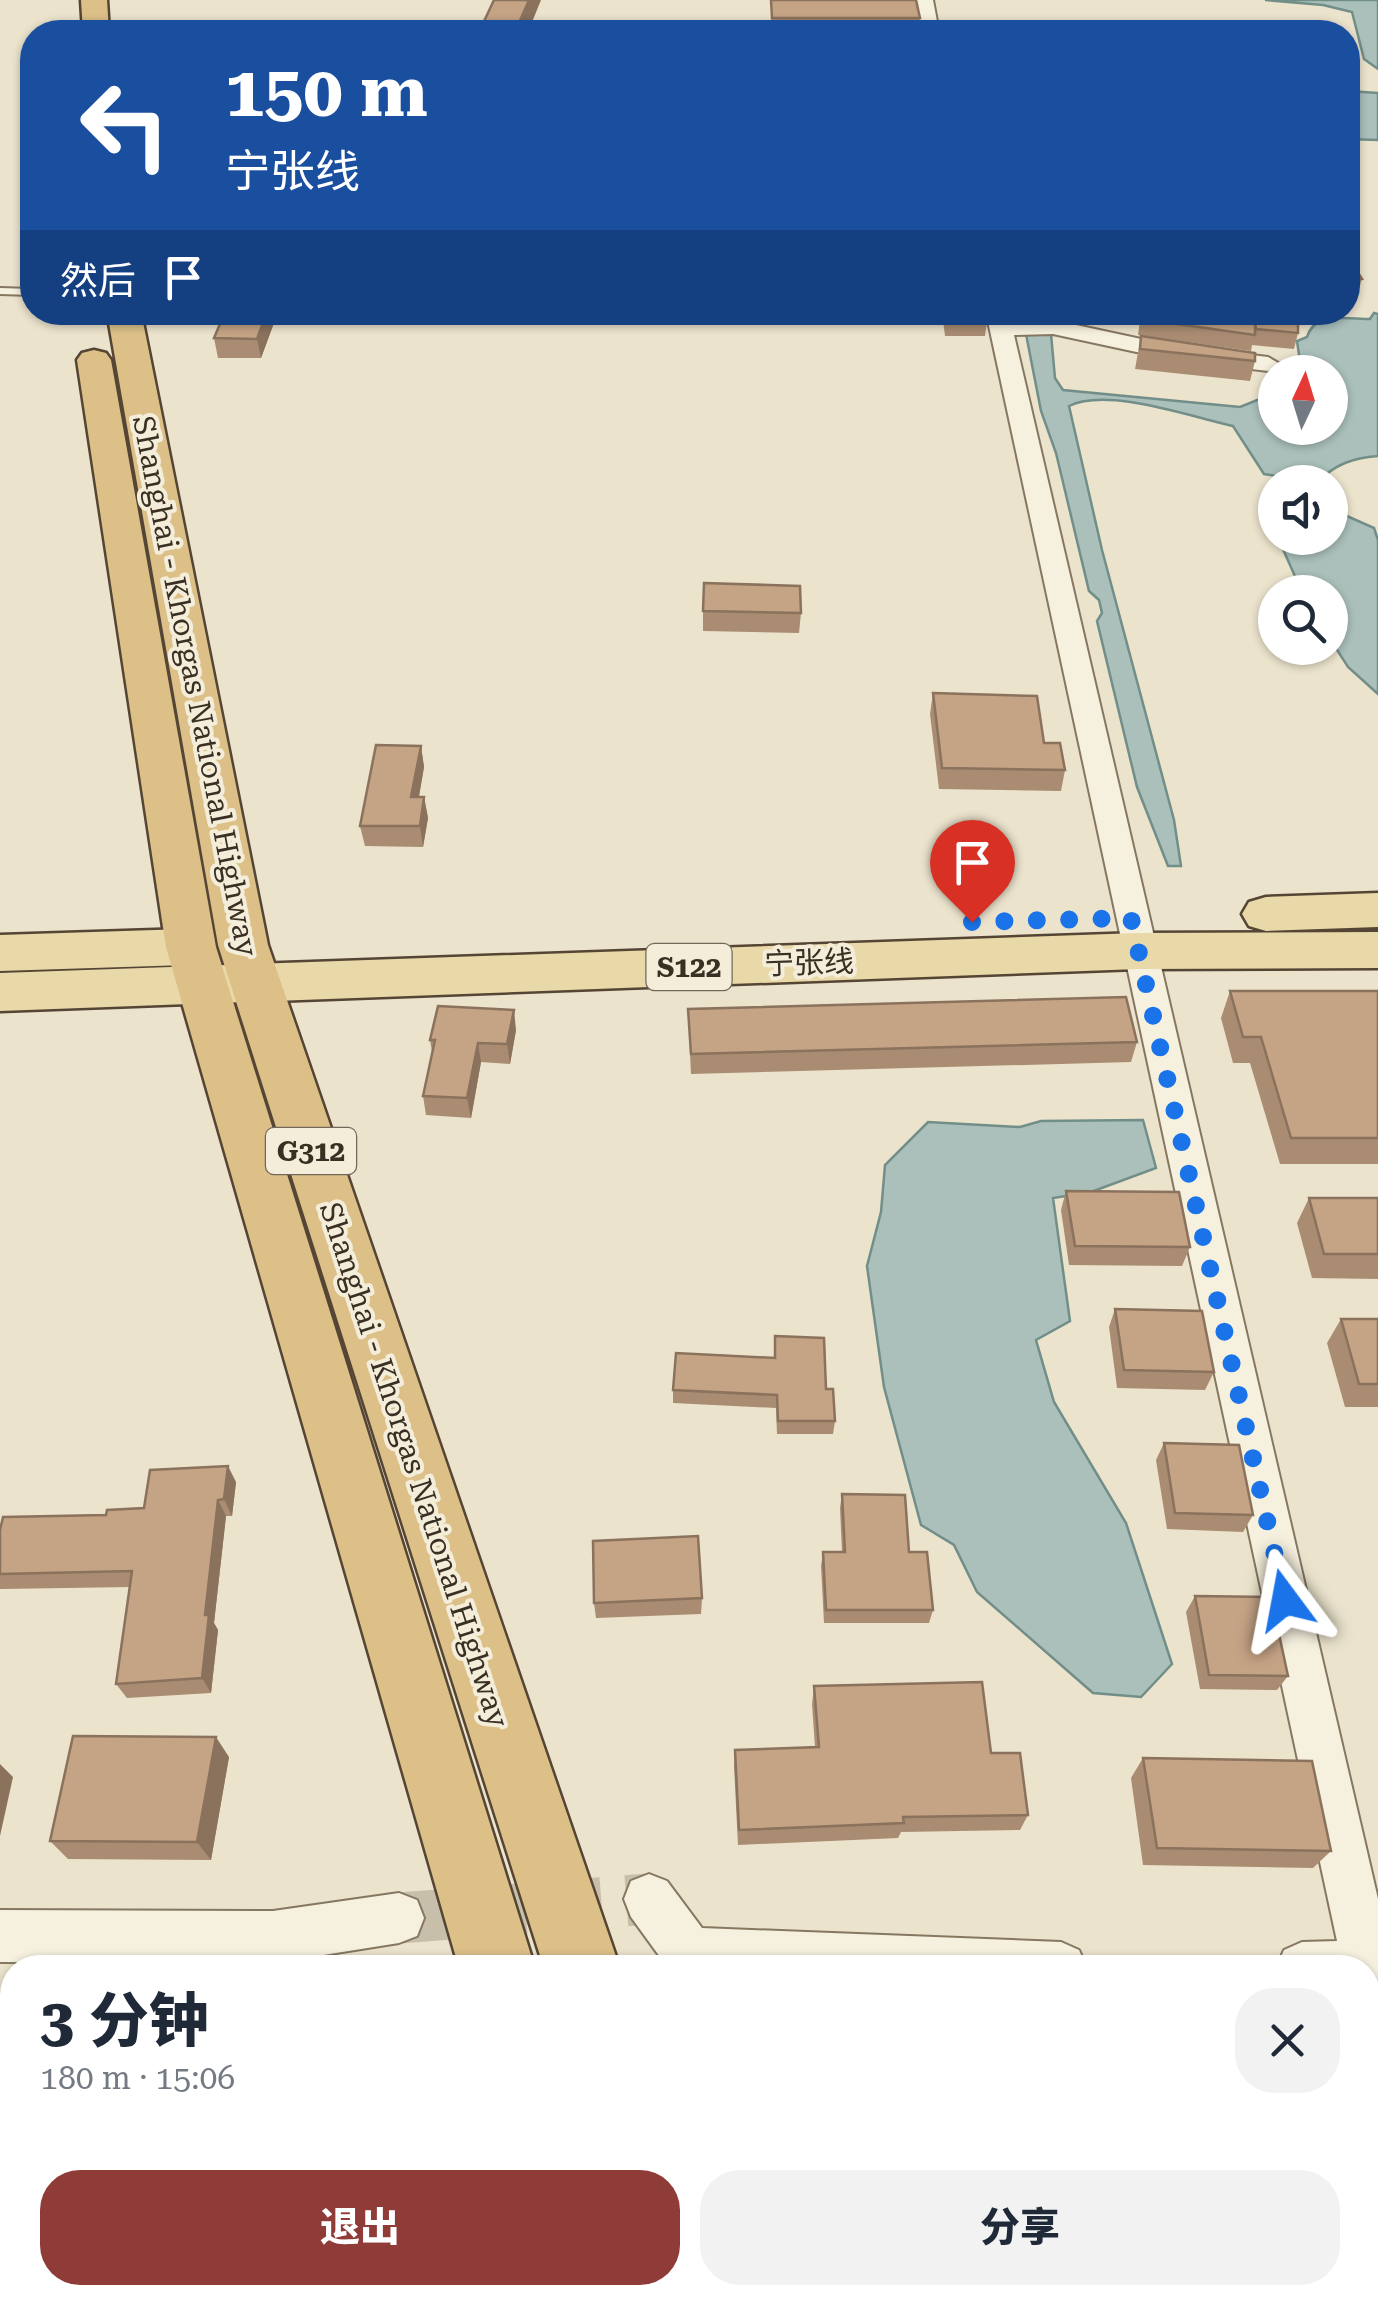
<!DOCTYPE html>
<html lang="zh">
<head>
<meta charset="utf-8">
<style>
	body { margin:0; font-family:"Roboto Serif","Noto Sans SC",serif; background:#f2f2f3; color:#1f2937; height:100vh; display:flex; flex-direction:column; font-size:38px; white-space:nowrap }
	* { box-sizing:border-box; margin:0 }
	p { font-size:32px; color:#747a83 }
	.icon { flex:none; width:55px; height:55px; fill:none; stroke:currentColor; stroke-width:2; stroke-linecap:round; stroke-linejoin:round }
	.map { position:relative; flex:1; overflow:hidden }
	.sheet { position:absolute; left:0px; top:1955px; width:1380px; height:350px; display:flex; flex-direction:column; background:#fff; border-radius:40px 40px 0 0; box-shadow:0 2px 8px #0004 }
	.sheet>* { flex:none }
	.top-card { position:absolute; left:20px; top:20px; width:1340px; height:305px; border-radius:40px; box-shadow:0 2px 8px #0004; background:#1a4fa0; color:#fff; overflow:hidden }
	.needle { width:65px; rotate:4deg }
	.fabs { position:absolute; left:1258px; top:355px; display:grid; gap:20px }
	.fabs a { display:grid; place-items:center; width:90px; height:90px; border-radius:50%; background:#fff; box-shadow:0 2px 8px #0004; font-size:50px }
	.pin { position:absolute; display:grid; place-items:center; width:85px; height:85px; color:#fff; margin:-102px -42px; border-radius:50% 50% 50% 0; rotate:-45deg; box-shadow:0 0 10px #0007 }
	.pin .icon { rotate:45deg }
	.me { position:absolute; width:110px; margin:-55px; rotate:347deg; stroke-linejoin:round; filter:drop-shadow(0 0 8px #0008) }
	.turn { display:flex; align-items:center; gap:35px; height:210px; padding:0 40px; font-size:45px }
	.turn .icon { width:130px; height:130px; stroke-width:2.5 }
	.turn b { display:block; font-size:70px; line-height:85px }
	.then { display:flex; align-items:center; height:95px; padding:0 40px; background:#0003; gap:20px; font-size:38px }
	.round { display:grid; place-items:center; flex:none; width:105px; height:105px; border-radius:40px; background:#f2f2f3 }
	.headline { display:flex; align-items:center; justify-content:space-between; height:170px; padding:0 40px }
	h1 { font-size:60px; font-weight:800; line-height:75px }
	.action { display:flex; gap:20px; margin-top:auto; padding:20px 40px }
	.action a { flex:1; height:115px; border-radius:40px; background:#8f3b37; color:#fff; font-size:40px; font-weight:800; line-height:115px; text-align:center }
	.action a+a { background:#f2f2f3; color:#1f2937 }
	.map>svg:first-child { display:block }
	.water { fill:#abc0bb; stroke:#728e89; stroke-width:2.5 }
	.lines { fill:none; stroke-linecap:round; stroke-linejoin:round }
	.minor-tunnel { stroke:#c7bfaa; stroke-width:51; stroke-dasharray:51 25; stroke-linecap:butt }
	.service-casing { stroke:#867761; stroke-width:4 }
	.minor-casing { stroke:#867761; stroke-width:4 }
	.primary-casing { stroke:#554534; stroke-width:5 }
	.trunk-casing { stroke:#554534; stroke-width:5 }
	.service { fill:#f6f0de; fill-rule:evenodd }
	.minor { fill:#f6f0de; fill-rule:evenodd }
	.primary { fill:#e9d8a8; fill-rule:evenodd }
	.trunk { fill:#dcc088; fill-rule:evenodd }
	.wall { fill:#a98c72 }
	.shaded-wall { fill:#8a725d }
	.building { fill:#c5a385; stroke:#8a725d; stroke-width:2.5 }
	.route { stroke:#1a73e8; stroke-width:18; stroke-dasharray:0 32.4 }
	.labels { text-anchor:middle; stroke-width:8; stroke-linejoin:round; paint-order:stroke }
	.shield { fill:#f3edda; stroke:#71685a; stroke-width:2.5 }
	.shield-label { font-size:28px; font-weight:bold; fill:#392f23 }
	.street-label { font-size:30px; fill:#392f23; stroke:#f3edda }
</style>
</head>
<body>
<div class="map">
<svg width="1378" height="2305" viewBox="0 0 1378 2305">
	<rect width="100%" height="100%" fill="#ebe3cc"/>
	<!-- water -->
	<path class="water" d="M 1265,0 L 1378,0 L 1378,69 L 1364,59 L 1352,12 L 1323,5 Z
		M 1348,91 L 1378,93 L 1378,140 L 1348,139 Z
		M 1374,313 L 1378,314 L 1378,456 C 1353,458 1335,464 1318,482 L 1264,474 L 1233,426 C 1191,417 1108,387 1069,406 L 1102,550 L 1174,820 L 1181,866 L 1168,866 L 1137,787 L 1097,621 L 1102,613 L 1099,600 L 1089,591 L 1056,453 L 1041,411 L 1026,334 L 1051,334 L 1055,378 L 1063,390 L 1240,407 L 1275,393 L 1275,428 L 1330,428 L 1330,372 L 1286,372 L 1288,368 L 1301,368 L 1297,341 L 1307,337 C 1315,311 1347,319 1370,319 Z
		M 1330,490 L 1340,513 L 1374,528 L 1378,540 L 1378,694 L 1348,667 L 1330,639 L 1330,592 L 1302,592 L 1278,538 L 1330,538 Z
		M 1143,1120 L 1156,1168 L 1091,1192 L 1053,1198 L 1070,1321 L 1036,1340 L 1054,1402 L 1126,1523 L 1172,1664 L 1141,1697 L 1093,1693 L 977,1592 L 954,1545 L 921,1525 L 884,1387 L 867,1266 L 881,1212 L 885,1165 L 928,1122 L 1020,1127 L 1041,1121 Z"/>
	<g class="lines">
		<!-- minor-tunnel -->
		<path class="minor-tunnel" d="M 399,1918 L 649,1899"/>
		<!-- service casing -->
		<g class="service-casing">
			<path id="service" d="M 0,288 L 32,289 L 32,295 L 0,294 Z"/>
		</g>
		<!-- minor casing -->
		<g class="minor-casing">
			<path id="minor" d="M 915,0 L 933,0 L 939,32 L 921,32 Z
				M 986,312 L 1009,312 L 1011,321 L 1053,320 L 1169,345 L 1268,357 L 1280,364 L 1268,371 L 1169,359 L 1053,334 L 1014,335 L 1378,1899 L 1378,2038 L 1368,2034 L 1368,1968 L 1276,1968 L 1284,1950 L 1302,1942 L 1337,1941 Z
				M 649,1874 L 667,1881 L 702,1928 L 1061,1942 L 1079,1950 L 1087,1968 L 668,1968 L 631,1917 L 624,1899 L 631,1881 Z
				M 399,1893 L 417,1900 L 424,1918 L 417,1936 L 399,1943 L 273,1963 L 0,1962 L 0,1910 L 273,1911 Z"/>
		</g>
		<!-- primary casing -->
		<g class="primary-casing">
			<path id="primary" d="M 1378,893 L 1378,927 L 1266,931 L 1249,926 L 1242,914 L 1249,902 L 1266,897 Z
				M 186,929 L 204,934 L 211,947 L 204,960 L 186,965 L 0,971 L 0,935 Z
				M 1378,932 L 1378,968 L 1138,969 L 0,1011 L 0,973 L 1138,933 Z"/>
		</g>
		<!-- trunk casing -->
		<g class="trunk-casing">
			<path id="trunk" d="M 81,0 L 107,0 L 109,32 L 83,32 Z
				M 107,312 L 141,312 L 268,945 L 620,1968 L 544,1968 L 218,945 Z
				M 94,350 L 106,353 L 111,360 L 216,947 L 535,1968 L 459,1968 L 166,947 L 77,360 L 82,353 Z
				M 558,2292 L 642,2292 L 646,2305 L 562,2305 Z
				M 653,2292 L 737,2292 L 741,2305 L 657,2305 Z"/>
		</g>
		<!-- service -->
		<use href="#service" class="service"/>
		<!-- minor -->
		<use href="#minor" class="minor"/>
		<!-- primary -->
		<use href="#primary" class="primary"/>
		<!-- trunk -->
		<use href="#trunk" class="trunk"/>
	</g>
	<!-- wall -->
	<path class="wall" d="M 771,0 L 916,0 L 920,18 L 919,32 L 771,32 Z
		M 1348,257 L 1362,279 L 1357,295 L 1348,295 Z
		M 225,312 L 278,312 L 261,358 L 218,358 L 214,338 Z
		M 942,312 L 984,312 L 987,322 L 985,336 L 945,336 Z
		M 1141,312 L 1232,312 L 1250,314 L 1250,312 L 1298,312 L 1298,333 L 1294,349 L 1252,345 L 1251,351 L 1138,335 Z
		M 1141,336 L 1255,361 L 1250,381 L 1135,369 Z
		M 703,611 L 801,613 L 799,633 L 703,631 Z
		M 933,693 L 1044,743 L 1065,770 L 1061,791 L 939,789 L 930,714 Z
		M 421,746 L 424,767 L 419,797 L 424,797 L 428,818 L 423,847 L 365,846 L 360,826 Z
		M 1230,991 L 1378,991 L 1378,1164 L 1280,1164 L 1250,1063 L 1233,1063 L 1221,1018 Z
		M 688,1009 L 1137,1042 L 1131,1062 L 691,1074 Z
		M 516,1030 L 510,1064 L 481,1062 L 471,1118 L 426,1115 L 423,1096 L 432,1052 L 430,1040 Z
		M 1066,1191 L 1190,1247 L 1182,1266 L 1069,1265 L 1061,1210 Z
		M 1309,1198 L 1378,1198 L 1378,1279 L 1312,1278 L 1297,1223 Z
		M 1115,1309 L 1214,1372 L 1205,1390 L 1117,1388 L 1109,1327 Z
		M 1341,1319 L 1378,1319 L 1378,1407 L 1345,1407 L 1327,1343 Z
		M 775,1336 L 826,1389 L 835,1421 L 833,1434 L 777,1434 L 776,1408 L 673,1403 L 673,1390 L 774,1358 Z
		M 1164,1443 L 1253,1515 L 1243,1532 L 1167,1529 L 1156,1460 Z
		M 236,1482 L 232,1516 L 226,1516 L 214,1623 L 218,1630 L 211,1693 L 127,1698 L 116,1684 L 130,1587 L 0,1589 L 0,1574 L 106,1515 L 144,1508 Z
		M 842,1494 L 909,1552 L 933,1610 L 929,1623 L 824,1623 L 821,1566 L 823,1552 L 842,1552 L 840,1508 Z
		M 1195,1596 L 1288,1676 L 1277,1690 L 1200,1689 L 1186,1612 Z
		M 702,1598 L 701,1614 L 596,1618 L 594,1603 Z
		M 814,1686 L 991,1753 L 1028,1815 L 1020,1830 L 901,1832 L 898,1838 L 738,1845 L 734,1766 L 735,1750 L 815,1747 L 812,1704 Z
		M 229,1757 L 211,1860 L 68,1859 L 50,1841 Z
		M 1143,1758 L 1331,1851 L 1313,1868 L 1143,1865 L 1131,1778 Z"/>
	<!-- shaded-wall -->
	<path class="shaded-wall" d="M 529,0 L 541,0 L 528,32 L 515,32 Z
		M 267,312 L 278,312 L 261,358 L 257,339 Z
		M 421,746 L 424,767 L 415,818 L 411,797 Z
		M 424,797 L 428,818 L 423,847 L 420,826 Z
		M 514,1010 L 516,1030 L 510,1064 L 507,1044 Z
		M 478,1043 L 481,1062 L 471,1118 L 467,1098 Z
		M 228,1466 L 236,1482 L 232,1516 L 224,1499 Z
		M 218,1500 L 226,1516 L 214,1623 L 218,1630 L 211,1693 L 202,1678 L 205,1615 Z
		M 216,1737 L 229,1757 L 211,1860 L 197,1842 Z
		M 0,1764 L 13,1777 L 0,1836 Z"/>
	<!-- building -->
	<path class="building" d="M 494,0 L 529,0 L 515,32 L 479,32 Z
		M 771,0 L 916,0 L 920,18 L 772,18 Z
		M 1348,257 L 1362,279 L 1348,280 Z
		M 225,312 L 267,312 L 257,339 L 214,338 Z
		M 946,312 L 984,312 L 987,322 L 947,321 Z
		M 1142,312 L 1232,312 L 1255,315 L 1255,312 L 1298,312 L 1298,333 L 1256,329 L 1255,322 L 1255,335 L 1142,319 Z
		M 1141,336 L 1255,353 L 1255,361 L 1140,349 Z
		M 704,583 L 800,586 L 801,613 L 703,611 Z
		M 933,693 L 1037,696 L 1044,743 L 1060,743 L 1065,770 L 942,768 Z
		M 376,745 L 421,746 L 411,797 L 424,797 L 420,826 L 360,826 Z
		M 1230,991 L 1378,991 L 1378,1138 L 1291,1138 L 1261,1037 L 1243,1037 Z
		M 1126,997 L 1137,1042 L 691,1054 L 688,1009 Z
		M 438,1006 L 514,1010 L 507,1044 L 478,1043 L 467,1098 L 423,1096 L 435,1040 L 430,1040 Z
		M 1066,1191 L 1179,1192 L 1190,1247 L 1075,1246 Z
		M 1309,1198 L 1378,1198 L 1378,1254 L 1324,1254 Z
		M 1115,1309 L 1202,1311 L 1214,1372 L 1124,1370 Z
		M 1341,1319 L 1378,1319 L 1378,1384 L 1359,1384 Z
		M 775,1336 L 824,1338 L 826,1389 L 833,1389 L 835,1421 L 778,1421 L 777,1395 L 673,1390 L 676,1353 L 775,1358 Z
		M 1164,1443 L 1239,1445 L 1253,1515 L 1175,1513 Z
		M 228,1466 L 224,1499 L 218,1500 L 205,1615 L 209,1615 L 202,1678 L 116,1684 L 132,1571 L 0,1574 L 0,1530 L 3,1517 L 106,1515 L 107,1510 L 144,1508 L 150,1470 Z
		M 842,1494 L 905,1495 L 909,1552 L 927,1552 L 933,1610 L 826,1610 L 823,1552 L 845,1552 Z
		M 698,1536 L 702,1598 L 594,1603 L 593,1541 Z
		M 1195,1596 L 1271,1597 L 1288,1676 L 1209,1675 Z
		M 982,1682 L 991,1753 L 1020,1753 L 1028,1815 L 903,1817 L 904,1823 L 739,1830 L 735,1750 L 819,1747 L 814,1686 Z
		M 73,1736 L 216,1737 L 197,1842 L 50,1841 Z
		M 1143,1758 L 1312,1761 L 1331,1851 L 1157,1848 Z"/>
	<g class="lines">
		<!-- route -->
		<path class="route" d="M 972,922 L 1131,918 L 1285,1600"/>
	</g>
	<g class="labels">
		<!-- shield labels -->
		<g class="shield">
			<rect x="646.5" y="944" width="85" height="46" rx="8"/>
			<rect x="266" y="1128" width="90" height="46" rx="8"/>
		</g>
		<g class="shield-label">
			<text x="689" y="977">S122</text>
			<text x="311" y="1161">G312</text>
		</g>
		<!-- street labels -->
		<g class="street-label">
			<text transform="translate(195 686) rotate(79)" y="10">Shanghai - Khorgas National Highway</text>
			<text transform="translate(809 963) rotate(-2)" y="10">宁张线</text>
			<text transform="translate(414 1465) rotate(72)" y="10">Shanghai - Khorgas National Highway</text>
		</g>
	</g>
</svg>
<div class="fabs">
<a><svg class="needle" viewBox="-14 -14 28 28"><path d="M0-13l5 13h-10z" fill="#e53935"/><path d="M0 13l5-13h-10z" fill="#747a83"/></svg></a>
<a><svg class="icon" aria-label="sound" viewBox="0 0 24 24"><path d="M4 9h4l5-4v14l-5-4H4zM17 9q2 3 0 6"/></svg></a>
<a><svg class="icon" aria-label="search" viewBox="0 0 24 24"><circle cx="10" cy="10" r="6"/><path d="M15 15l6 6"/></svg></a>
</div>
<div class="pin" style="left:972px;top:922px;background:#d93025"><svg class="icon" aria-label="arrive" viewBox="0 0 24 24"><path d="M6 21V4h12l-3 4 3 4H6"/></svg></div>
<svg class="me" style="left:1285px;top:1600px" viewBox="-20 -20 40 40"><path d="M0-17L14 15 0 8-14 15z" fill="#1a73e8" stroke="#fff" stroke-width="4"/></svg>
<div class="top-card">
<div class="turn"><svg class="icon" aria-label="left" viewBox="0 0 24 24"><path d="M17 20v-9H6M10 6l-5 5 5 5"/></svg><div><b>150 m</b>宁张线</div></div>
<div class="then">然后<svg class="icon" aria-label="arrive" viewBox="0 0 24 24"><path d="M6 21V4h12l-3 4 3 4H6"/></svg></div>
</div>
<section class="sheet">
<div class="headline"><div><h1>3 分钟</h1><p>180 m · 15:06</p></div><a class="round"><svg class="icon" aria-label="close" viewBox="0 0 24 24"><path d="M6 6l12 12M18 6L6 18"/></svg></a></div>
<div class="action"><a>退出</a><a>分享</a></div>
</section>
</div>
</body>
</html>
